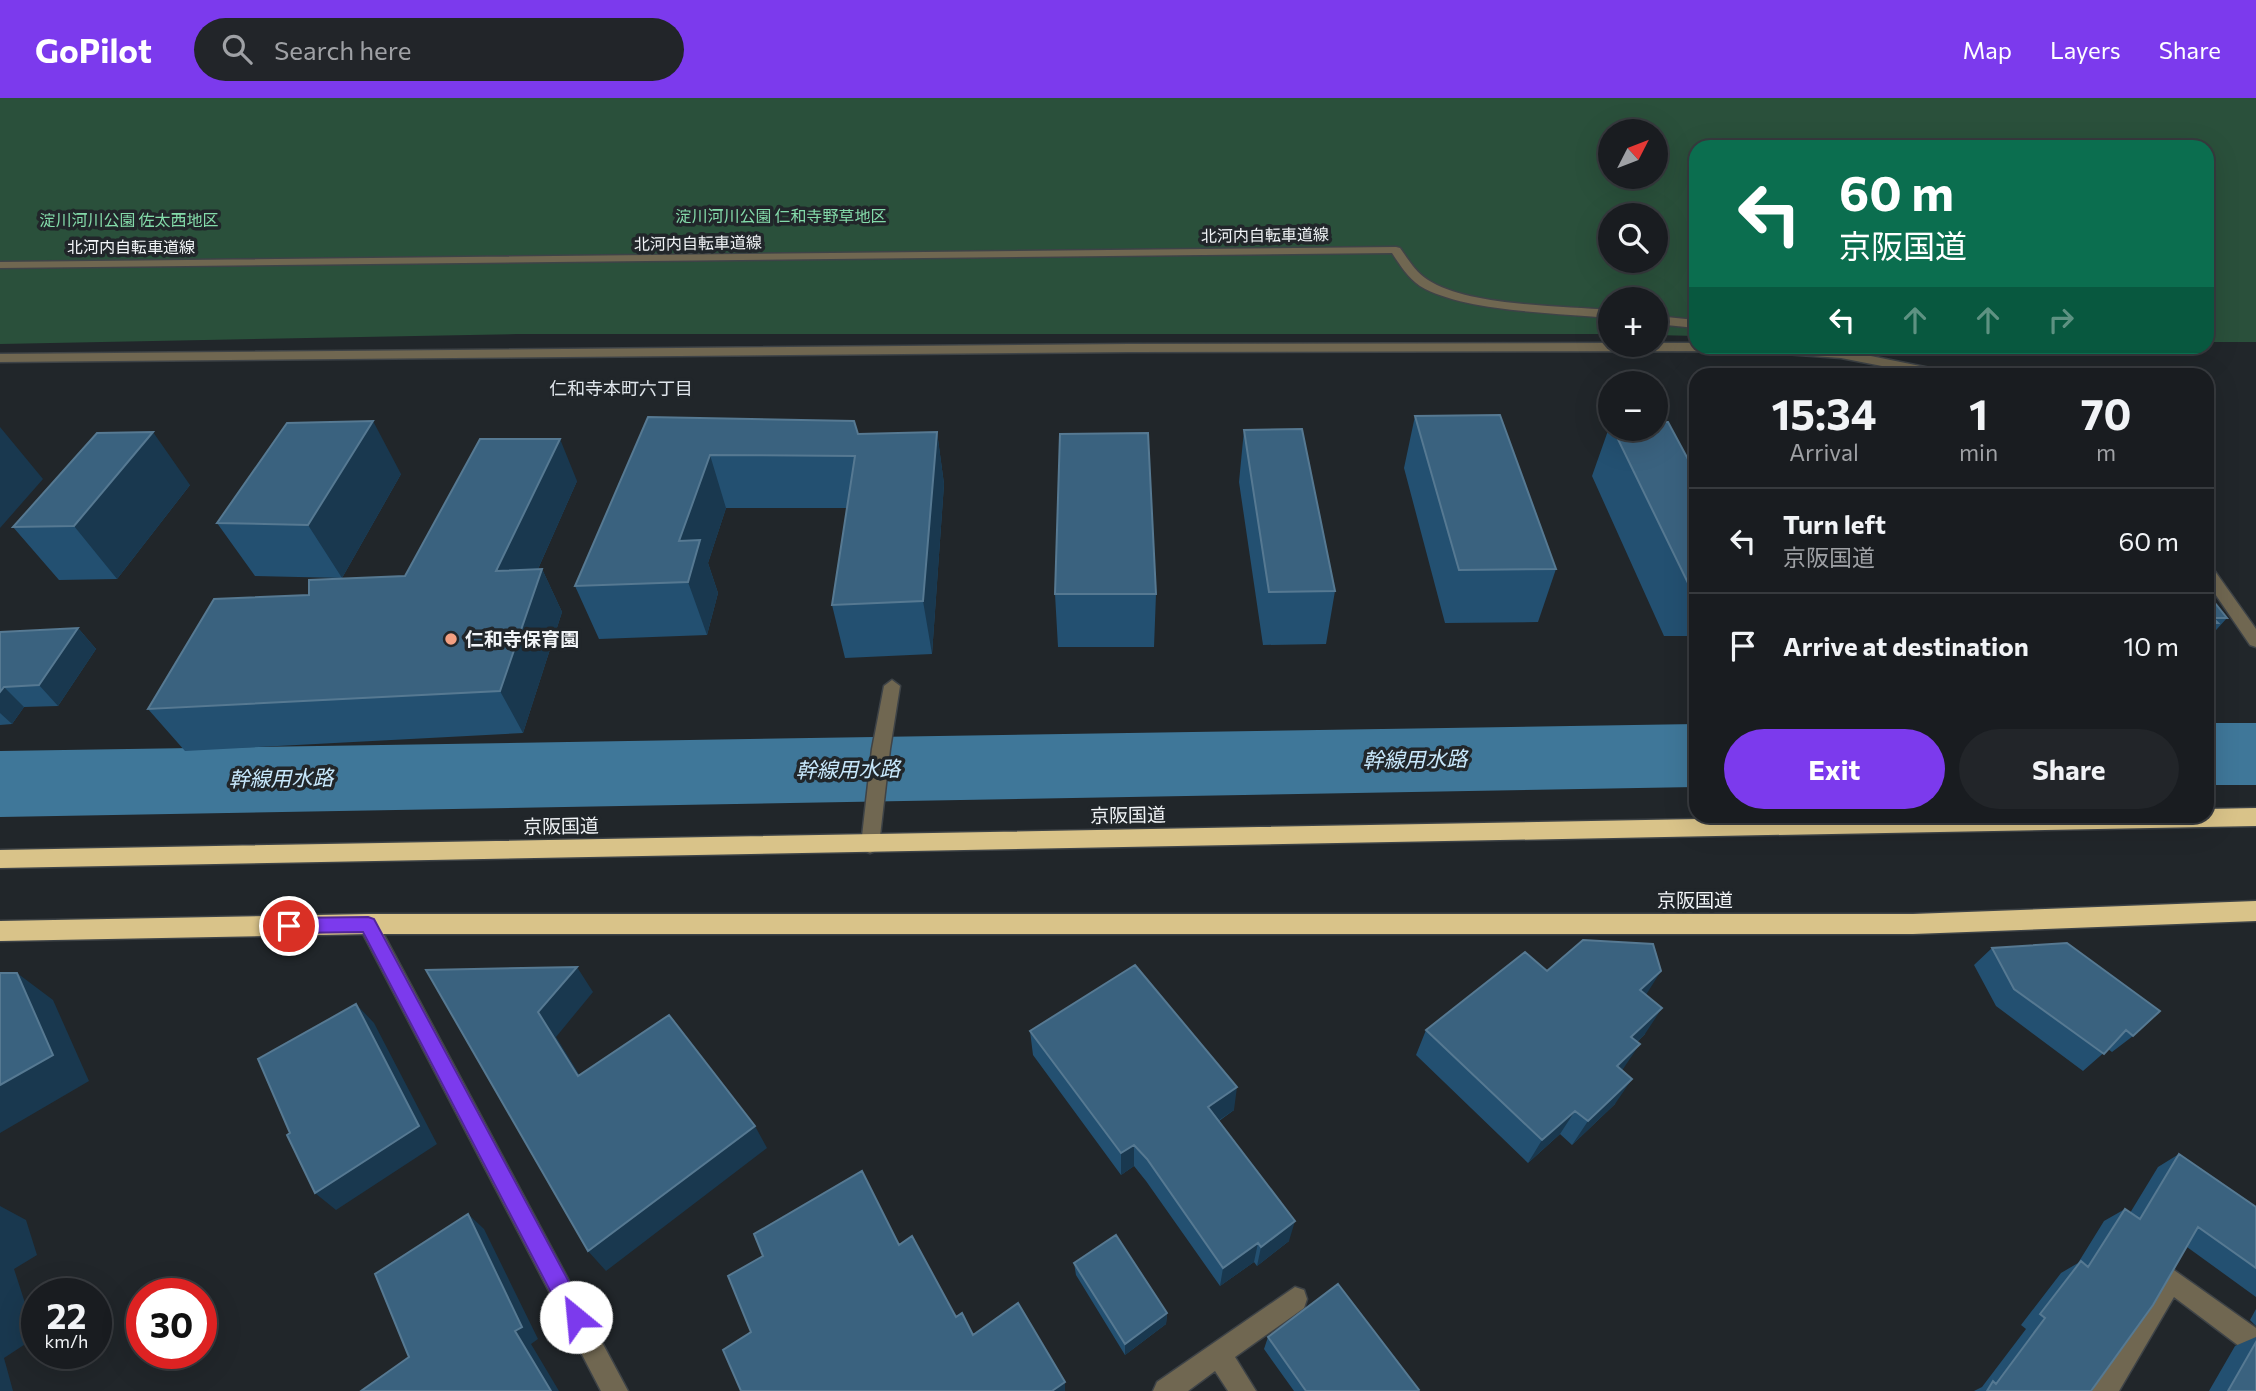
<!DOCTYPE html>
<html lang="en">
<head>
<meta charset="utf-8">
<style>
	body { margin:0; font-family:Commissioner,"Noto Sans JP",sans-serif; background:#222529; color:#f1f3f6; height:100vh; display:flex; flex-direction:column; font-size:26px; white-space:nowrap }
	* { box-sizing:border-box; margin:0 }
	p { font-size:23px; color:#9fa1a5 }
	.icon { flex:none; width:38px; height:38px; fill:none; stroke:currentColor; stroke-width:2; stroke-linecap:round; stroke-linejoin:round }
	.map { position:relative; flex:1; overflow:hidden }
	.panel { position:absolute; left:1689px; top:270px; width:525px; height:455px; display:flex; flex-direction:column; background:#191c20; border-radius:21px; box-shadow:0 7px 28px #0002,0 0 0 2px #373a3e }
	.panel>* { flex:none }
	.hud { position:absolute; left:1689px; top:42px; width:525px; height:214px; border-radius:21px; box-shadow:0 7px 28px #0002,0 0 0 2px #373a3e; background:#0b6e4f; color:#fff; overflow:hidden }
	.needle { width:46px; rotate:48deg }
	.fabs { position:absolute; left:1598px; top:21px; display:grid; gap:14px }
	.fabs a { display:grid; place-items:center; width:70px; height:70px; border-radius:50%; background:#191c20; box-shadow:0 7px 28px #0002,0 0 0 2px #373a3e; font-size:35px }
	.speed { position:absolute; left:21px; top:1180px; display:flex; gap:14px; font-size:35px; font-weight:700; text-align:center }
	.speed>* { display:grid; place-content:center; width:91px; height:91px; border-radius:50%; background:#191c20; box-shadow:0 7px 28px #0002,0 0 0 2px #373a3e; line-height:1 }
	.speed small { font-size:18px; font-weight:400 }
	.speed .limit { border:10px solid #d22; background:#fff; color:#111 }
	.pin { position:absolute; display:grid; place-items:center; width:60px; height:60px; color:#fff; margin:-30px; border:4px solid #fff; border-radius:50%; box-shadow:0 2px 7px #0007 }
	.me { position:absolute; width:77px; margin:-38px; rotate:332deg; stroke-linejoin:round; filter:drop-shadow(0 0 5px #0008) }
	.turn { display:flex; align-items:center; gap:24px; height:147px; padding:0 35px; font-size:32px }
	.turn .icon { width:91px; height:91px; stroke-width:2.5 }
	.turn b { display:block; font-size:49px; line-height:60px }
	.lanes { display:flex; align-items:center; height:66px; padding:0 35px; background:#0003; justify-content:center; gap:35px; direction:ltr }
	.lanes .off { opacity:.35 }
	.eta { display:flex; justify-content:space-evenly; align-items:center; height:119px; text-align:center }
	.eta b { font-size:42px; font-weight:700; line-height:49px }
	.action { display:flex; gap:14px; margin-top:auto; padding:14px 35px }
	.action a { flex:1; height:80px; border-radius:42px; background:#7c3aed; color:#fff; font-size:28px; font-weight:700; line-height:80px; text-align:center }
	.action a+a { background:#222529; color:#f1f3f6 }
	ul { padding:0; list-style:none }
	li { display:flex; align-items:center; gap:21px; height:105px; padding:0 35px; border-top:2px solid #373a3e }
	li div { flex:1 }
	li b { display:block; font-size:26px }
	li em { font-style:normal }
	header { display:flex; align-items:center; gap:42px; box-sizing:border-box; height:98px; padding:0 35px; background:#7c3aed; color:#fff }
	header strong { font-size:33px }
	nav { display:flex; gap:38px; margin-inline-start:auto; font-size:24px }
	.search { width:490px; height:63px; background:#222529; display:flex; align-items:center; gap:18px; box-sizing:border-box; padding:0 24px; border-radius:38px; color:#9fa1a5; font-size:26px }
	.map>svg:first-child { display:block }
	.green { fill:#2a503b; fill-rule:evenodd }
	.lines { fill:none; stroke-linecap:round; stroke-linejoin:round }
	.river { fill:#3f7799; fill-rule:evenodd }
	.minor-casing { stroke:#3e4347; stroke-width:3 }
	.highway-casing { stroke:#3e4347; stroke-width:3 }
	.minor { fill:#706751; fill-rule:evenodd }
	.highway { fill:#d9c389; fill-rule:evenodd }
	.wall { fill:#235071 }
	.shaded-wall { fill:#19384f }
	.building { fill:#3a627f; stroke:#567992; stroke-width:2 }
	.route { fill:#7c3aed; stroke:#51269a; stroke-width:2 }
	.poi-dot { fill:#f3a082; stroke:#21262a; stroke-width:2.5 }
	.labels { text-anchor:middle; stroke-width:7; stroke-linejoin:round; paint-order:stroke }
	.far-park-label { font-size:16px; fill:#84dbaa; stroke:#21262a }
	.far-street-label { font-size:16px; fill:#f1f4f7; stroke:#21262a }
	.far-neighbourhood-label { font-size:18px; fill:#dee4ea; stroke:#21262a }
	.poi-label { font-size:19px; font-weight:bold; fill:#f1f4f7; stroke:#21262a; text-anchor:start }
	.street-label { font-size:19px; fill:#f1f4f7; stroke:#21262a }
	.water-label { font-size:21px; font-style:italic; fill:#c8e8fc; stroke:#21262a }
</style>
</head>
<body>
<header>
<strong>GoPilot</strong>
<div class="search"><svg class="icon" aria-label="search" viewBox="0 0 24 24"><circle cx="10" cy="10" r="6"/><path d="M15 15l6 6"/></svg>Search here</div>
<nav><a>Map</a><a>Layers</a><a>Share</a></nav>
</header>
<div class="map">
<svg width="2256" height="1293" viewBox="0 0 2256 1293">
	<rect width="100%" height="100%" fill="#21262a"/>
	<!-- green -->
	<path class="green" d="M 0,0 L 2256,0 L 2256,244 L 2207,244 L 2207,49 L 1696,49 L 1696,238 L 1656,237 L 1656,201 L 1610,201 L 1610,236 L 517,236 L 0,246 ZM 1610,33 L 1656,33 L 1656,79 L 1610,79 ZM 1610,117 L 1656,117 L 1656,163 L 1610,163 Z"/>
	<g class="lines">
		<!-- river -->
		<path class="river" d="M 2207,625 L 2256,625 L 2256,687 L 2207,687 Z
			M 1696,626 L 1696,689 L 0,719 L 0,653 Z"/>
		<!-- minor casing -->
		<g class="minor-casing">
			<path id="minor" d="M 1396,149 L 1400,150 C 1408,161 1416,175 1428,182 C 1468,208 1562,208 1610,212 L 1610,220 C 1559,215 1463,214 1420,188 C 1408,180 1400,167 1392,155 L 0,170 L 0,164 Z
				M 1656,218 L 1696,222 L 1696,230 L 1656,226 Z
				M 1610,245 L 1696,245 L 1696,248 L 1788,248 L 1841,252 L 1940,272 L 1946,276 L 1923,276 L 1841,260 L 1741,253 L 1129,254 L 0,264 L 0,256 L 1129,246 Z
				M 2207,468 L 2212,469 L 2256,531 L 2256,549 L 2250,547 L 2207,484 Z
				M 892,582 L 900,588 L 890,651 L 879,747 L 877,752 L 870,755 L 863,752 L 861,747 L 872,651 L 884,588 Z
				M 368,818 L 375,820 L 628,1293 L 601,1293 L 361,832 L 358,826 L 361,820 Z
				M 2171,1170 L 2256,1230 L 2256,1257 L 2247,1254 L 2174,1199 L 2119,1293 L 2092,1293 L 2162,1173 Z
				M 1295,1189 L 1304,1192 L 1307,1201 L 1304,1210 L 1235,1259 L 1256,1293 L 1228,1293 L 1215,1273 L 1188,1293 L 1153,1293 L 1157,1284 Z"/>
		</g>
		<!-- highway casing -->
		<g class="highway-casing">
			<path id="highway" d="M 2256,710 L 2256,728 L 0,770 L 0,752 L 1862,718 L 2207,718 L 2207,711 Z
				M 2256,803 L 2256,823 L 1913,836 L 368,836 L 0,843 L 0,823 L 368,816 L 1913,816 Z"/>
		</g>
		<!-- minor -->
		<use href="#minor" class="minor"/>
		<!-- highway -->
		<use href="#highway" class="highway"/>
	</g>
	<!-- wall -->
	<path class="wall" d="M 1415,318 L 1556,471 L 1538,524 L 1445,525 L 1404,370 Z
		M 648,319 L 858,336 L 937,334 L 944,386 L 932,556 L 845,560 L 832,507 L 847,410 L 726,410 L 708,465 L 718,495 L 707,537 L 599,541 L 575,488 Z
		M 1610,327 L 1610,331 L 1656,331 L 1696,376 L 1696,538 L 1664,538 L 1592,378 Z
		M 1244,332 L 1335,493 L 1326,546 L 1263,547 L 1239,384 Z
		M 401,376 L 342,480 L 255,478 L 217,425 Z
		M 577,383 L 538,471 L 542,471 L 562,514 L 523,635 L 185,653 L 148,611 L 405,478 Z
		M 190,387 L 117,481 L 59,482 L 13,429 Z
		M 2207,495 L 2227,520 L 2207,542 Z
		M 1055,496 L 1156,496 L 1154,549 L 1058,549 Z
		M 78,530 L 96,551 L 58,608 L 24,609 L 12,626 L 0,627 L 0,534 Z
		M 2067,845 L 2133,938 L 2112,954 L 2108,951 L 2083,973 L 1996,908 L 1974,867 L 1992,850 Z
		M 1547,873 L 1646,897 L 1645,936 L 1637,944 L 1622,972 L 1615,1006 L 1572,1047 L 1560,1036 L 1528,1065 L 1416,957 L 1426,932 Z
		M 1030,933 L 1234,1012 L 1219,1023 L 1289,1143 L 1257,1168 L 1254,1164 L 1220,1188 L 1146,1083 L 1134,1068 L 1121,1077 L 1033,957 Z
		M 2179,1056 L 2256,1109 L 2256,1199 L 2187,1149 L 2091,1293 L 1974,1293 L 1982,1289 L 2026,1231 L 2021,1227 L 2061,1175 L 2078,1165 L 2104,1123 L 2125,1111 L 2130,1115 L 2158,1069 Z
		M 1074,1165 L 1167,1215 L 1166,1226 L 1125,1257 L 1076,1177 Z
		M 2256,1211 L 2256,1228 L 2250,1222 Z
		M 1268,1239 L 1419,1293 L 1294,1293 L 1264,1251 Z
		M 2256,1239 L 2256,1293 L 2209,1293 L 2235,1248 Z"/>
	<!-- shaded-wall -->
	<path class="shaded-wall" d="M 373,323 L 401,376 L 342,480 L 308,427 Z
		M 0,329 L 43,381 L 0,430 Z
		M 153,334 L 190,387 L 117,481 L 74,428 Z
		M 937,334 L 944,386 L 932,556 L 923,503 Z
		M 560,341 L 577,383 L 518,516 L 496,473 Z
		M 710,357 L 726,410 L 708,465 L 718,495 L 707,537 L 688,484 L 679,443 Z
		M 542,471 L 562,514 L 523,635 L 500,593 Z
		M 78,530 L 96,551 L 58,608 L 39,587 Z
		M 4,589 L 24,609 L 12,626 L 0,615 L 0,594 Z
		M 577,869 L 593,894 L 556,939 L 595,1002 L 578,978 L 538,914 Z
		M 1661,873 L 1644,900 L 1640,892 Z
		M 17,875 L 53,902 L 89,983 L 0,1035 L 0,987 Z
		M 356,906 L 374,925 L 437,1046 L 336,1112 L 315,1095 Z
		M 1662,910 L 1645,936 L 1614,965 L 1631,939 Z
		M 1640,946 L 1623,971 L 1601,993 L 1617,968 Z
		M 1632,981 L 1615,1006 L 1572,1047 L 1588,1023 Z
		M 1237,989 L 1234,1012 L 1206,1031 L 1208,1009 Z
		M 1575,1013 L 1560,1036 L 1528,1065 L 1542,1042 Z
		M 755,1028 L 767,1050 L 606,1173 L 588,1153 Z
		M 1134,1047 L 1134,1068 L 1121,1077 L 1121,1055 Z
		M 0,1108 L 26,1122 L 37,1157 L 14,1171 L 36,1239 L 4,1260 L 13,1293 L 0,1293 Z
		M 468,1116 L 484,1131 L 538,1241 L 531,1246 L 559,1293 L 551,1293 L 515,1233 Z
		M 1295,1123 L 1289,1143 L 1257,1168 L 1261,1149 Z
		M 1258,1145 L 1254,1164 L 1220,1188 L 1223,1170 Z
		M 1167,1215 L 1166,1226 L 1125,1257 L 1125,1246 Z
		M 1065,1284 L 1065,1293 L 1052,1293 Z"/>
	<!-- building -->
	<path class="building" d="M 1500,317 L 1556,471 L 1459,472 L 1415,318 Z
		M 648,319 L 854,323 L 858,336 L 937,334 L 923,503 L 832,507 L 855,358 L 710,357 L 679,443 L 700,442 L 688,484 L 575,488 Z
		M 373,323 L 308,427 L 217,425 L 287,325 Z
		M 1656,324 L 1668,324 L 1696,376 L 1696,485 L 1688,485 L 1613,331 L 1656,331 Z
		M 1302,331 L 1335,493 L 1269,494 L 1244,332 Z
		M 153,334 L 74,428 L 13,429 L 97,335 Z
		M 1148,335 L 1156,496 L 1055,496 L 1060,336 Z
		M 480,341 L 560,341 L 496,473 L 542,471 L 500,593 L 148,611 L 214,501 L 309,497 L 309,482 L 405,478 Z
		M 2207,495 L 2227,520 L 2213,520 L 2218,525 L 2207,525 Z
		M 78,530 L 39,587 L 4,589 L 0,594 L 0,534 Z
		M 1583,842 L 1653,846 L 1661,873 L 1640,892 L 1662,910 L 1631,939 L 1640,946 L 1617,968 L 1632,981 L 1588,1023 L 1575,1013 L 1542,1042 L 1426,932 L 1525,854 L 1547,873 Z
		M 2067,845 L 2160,913 L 2133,938 L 2126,932 L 2104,956 L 2014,891 L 1992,850 Z
		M 1135,867 L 1237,989 L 1208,1009 L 1295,1123 L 1261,1149 L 1258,1145 L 1223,1170 L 1147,1061 L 1134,1047 L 1121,1055 L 1030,933 Z
		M 577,869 L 538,914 L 578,978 L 669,917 L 755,1028 L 588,1153 L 426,872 Z
		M 0,875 L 17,875 L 53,957 L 0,987 Z
		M 356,906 L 419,1028 L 315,1095 L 287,1037 L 290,1035 L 258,961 Z
		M 2179,1056 L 2256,1109 L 2256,1170 L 2198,1129 L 2153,1207 L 2091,1293 L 1987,1293 L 1993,1283 L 1996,1286 L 2045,1220 L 2040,1216 L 2081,1163 L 2088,1169 L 2125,1111 L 2140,1121 Z
		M 862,1073 L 899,1147 L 912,1138 L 956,1219 L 962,1215 L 973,1237 L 1018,1205 L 1065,1284 L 1052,1293 L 741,1293 L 723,1252 L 751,1234 L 728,1178 L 763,1158 L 754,1136 Z
		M 468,1116 L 522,1229 L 515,1233 L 551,1293 L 361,1293 L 409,1259 L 375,1176 Z
		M 1116,1137 L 1167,1215 L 1125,1246 L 1074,1165 Z
		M 1338,1186 L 1419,1292 L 1418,1293 L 1306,1293 L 1268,1239 Z
		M 2256,1244 L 2256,1293 L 2228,1293 Z"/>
	<!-- route -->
	<path class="route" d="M 368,819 L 374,821 L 584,1212 L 587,1219 L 584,1227 L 576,1231 L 568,1227 L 363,834 L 289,835 L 283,833 L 280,828 L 283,822 L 289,820 Z"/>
	<!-- markers -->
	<circle class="poi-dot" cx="451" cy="541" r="7"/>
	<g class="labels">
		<!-- far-park labels -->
		<g class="far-park-label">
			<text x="781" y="124">淀川河川公園 仁和寺野草地区</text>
			<text x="129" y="128">淀川河川公園 佐太西地区</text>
		</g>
		<!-- far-street labels -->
		<g class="far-street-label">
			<text transform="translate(1265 137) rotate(-1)" y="6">北河内自転車道線</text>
			<text transform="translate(698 145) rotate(-1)" y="6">北河内自転車道線</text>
			<text x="131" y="155">北河内自転車道線</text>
		</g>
		<!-- far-neighbourhood labels -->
		<g class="far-neighbourhood-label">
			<text x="621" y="297">仁和寺本町六丁目</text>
		</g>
		<!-- poi labels -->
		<g class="poi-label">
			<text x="465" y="548">仁和寺保育園</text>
		</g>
		<!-- street labels -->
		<g class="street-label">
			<text transform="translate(1128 717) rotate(-1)" y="7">京阪国道</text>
			<text transform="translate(561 728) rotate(-1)" y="7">京阪国道</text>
			<text x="1695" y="809">京阪国道</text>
		</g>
		<!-- water labels -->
		<g class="water-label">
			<text transform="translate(1415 662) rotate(-1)" y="7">幹線用水路</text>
			<text transform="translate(848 672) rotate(-1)" y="7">幹線用水路</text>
			<text transform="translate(281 681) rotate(-1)" y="7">幹線用水路</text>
		</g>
	</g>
</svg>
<div class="fabs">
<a><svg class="needle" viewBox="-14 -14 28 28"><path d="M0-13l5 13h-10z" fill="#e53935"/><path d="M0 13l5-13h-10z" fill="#9fa1a5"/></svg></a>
<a><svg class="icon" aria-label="search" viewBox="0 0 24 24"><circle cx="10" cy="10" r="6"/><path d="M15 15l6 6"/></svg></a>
<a>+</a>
<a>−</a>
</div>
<div class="speed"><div>22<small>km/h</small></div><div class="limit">30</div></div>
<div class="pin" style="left:289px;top:828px;background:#d93025"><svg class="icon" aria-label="arrive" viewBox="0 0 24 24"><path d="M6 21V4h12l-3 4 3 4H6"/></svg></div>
<svg class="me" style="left:576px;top:1219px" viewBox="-20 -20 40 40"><circle r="19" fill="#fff"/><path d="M0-13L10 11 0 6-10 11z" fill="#7c3aed"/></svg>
<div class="hud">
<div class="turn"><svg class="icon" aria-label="left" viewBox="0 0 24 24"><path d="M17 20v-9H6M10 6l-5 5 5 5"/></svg><div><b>60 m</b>京阪国道</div></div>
<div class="lanes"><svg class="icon" aria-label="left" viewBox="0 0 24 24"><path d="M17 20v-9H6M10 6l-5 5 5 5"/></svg><svg class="icon off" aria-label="ahead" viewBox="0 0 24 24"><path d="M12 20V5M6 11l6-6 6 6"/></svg><svg class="icon off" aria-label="ahead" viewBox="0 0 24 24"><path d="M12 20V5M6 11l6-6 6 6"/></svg><svg class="icon off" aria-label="right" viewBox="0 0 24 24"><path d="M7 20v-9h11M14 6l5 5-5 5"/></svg></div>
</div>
<section class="panel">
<div class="eta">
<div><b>15:34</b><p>Arrival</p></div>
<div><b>1</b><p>min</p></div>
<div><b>70</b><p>m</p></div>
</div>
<ul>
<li><svg class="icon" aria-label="left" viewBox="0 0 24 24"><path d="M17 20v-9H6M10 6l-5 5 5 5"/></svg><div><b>Turn left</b><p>京阪国道</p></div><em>60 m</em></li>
<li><svg class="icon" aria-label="arrive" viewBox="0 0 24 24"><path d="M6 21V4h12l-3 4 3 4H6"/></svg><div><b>Arrive at destination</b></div><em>10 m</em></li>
</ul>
<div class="action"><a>Exit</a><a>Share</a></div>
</section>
</div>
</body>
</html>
